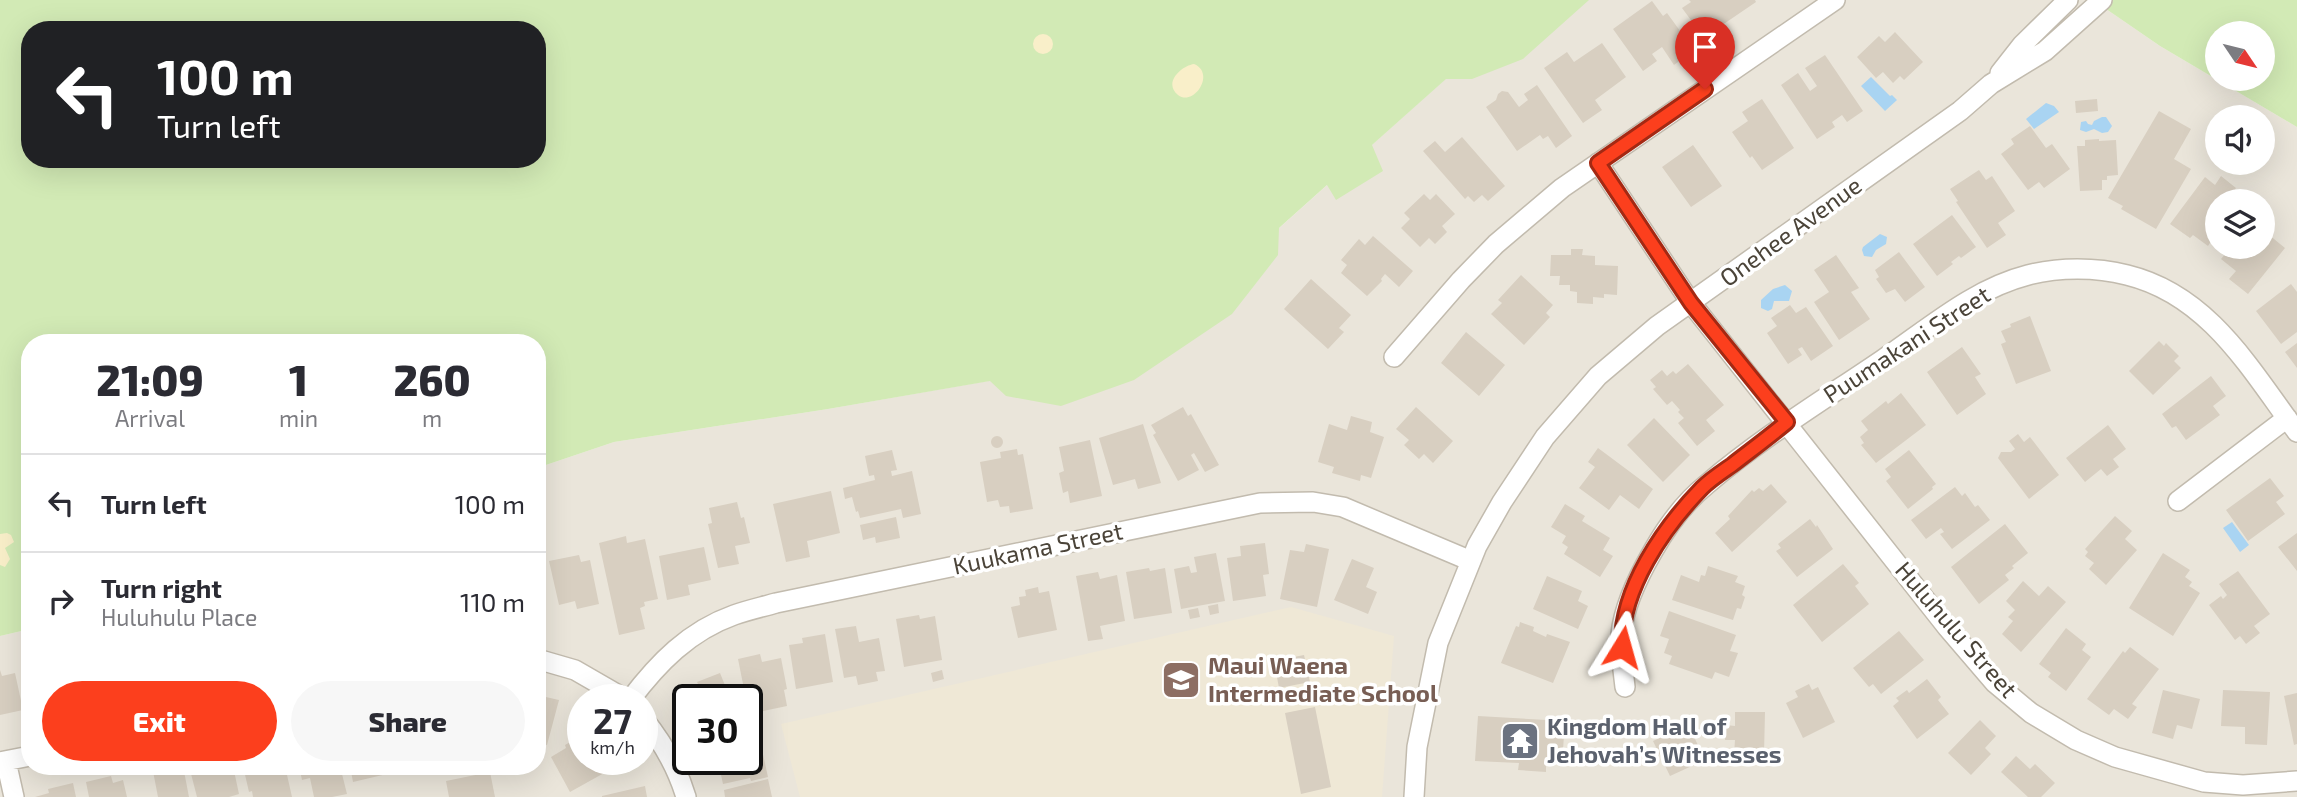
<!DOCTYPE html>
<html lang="en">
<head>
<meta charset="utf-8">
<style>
	body { margin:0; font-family:"Exo 2",sans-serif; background:#f7f7f7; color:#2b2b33; height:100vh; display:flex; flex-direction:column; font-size:26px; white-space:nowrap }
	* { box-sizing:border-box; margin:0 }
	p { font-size:23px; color:#7c7c81 }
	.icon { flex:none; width:38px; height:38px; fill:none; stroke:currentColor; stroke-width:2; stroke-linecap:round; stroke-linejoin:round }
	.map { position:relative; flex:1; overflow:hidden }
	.side { position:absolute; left:21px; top:334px; width:525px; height:441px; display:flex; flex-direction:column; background:#fff; border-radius:28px; box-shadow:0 7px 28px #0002 }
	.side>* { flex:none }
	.guide { position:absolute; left:21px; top:21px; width:525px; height:147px; border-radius:28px; box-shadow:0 7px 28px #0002; background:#202124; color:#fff; overflow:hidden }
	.needle { width:46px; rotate:125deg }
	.tools { position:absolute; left:2205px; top:21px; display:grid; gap:14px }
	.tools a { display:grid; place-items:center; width:70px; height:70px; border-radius:50%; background:#fff; box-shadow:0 7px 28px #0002; font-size:35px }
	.speed { position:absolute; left:567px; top:684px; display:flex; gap:14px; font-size:35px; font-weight:700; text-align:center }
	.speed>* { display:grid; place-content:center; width:91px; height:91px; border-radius:50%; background:#fff; box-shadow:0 7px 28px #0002; line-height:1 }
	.speed small { font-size:18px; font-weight:400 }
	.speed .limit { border:4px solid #111; border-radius:10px; background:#fff; color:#111 }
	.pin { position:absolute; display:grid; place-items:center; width:60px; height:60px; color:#fff; margin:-72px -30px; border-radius:50% 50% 50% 0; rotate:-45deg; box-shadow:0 0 7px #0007 }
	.pin .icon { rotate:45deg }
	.me { position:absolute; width:77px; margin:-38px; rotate:8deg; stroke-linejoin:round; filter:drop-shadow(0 0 5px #0008) }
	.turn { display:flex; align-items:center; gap:24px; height:147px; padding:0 21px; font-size:32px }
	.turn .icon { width:91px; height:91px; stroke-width:2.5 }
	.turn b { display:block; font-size:49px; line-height:60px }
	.eta { display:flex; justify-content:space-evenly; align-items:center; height:119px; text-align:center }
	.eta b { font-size:42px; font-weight:800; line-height:49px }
	.action { display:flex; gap:14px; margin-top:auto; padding:14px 21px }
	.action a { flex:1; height:80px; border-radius:42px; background:#fc3f1d; color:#fff; font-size:28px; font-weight:800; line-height:80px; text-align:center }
	.action a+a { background:#f7f7f7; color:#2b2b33 }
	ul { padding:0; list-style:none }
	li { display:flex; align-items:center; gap:21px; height:98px; padding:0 21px; border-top:2px solid #e1e1e2 }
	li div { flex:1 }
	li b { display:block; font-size:26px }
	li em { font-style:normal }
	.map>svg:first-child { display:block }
	.residential { fill:#eae5da; fill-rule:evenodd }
	.education { fill:#efe8d6 }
	.green { fill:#d2eab5; fill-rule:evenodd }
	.sand { fill:#f9efc9 }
	.water { fill:#a9d4f2 }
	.building { fill:#d8cfc1 }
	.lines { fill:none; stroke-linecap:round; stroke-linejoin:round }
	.minor-casing { stroke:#c2bbae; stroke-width:22 }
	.minor { stroke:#fff; stroke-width:19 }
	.route-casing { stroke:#a42913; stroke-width:18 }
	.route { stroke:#fc3f1d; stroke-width:12 }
	.labels { text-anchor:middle; stroke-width:7; stroke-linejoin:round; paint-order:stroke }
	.street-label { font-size:24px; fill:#4b4439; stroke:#fff }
	.education-label { font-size:24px; font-weight:bold; fill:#785e54; stroke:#fff; text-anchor:start }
	.worship-label { font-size:24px; font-weight:bold; fill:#5b616d; stroke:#fff; text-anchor:start }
</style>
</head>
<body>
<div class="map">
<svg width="2297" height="797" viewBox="0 0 2297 797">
	<rect width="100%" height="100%" fill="#f6f3ec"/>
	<!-- residential -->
	<path class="residential" d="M 1549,0 L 2093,0 L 2160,46 L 2297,127 L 2297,797 L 0,797 L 0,636 L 30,629 L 30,766 L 537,766 L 537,468 L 614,442 L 828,409 L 1023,375 L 1239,264 L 1480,48 ZM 2217,117 L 2263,117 L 2263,163 L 2217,163 ZM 2217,201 L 2263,201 L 2263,247 L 2217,247 ZM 583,700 L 642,700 L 642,760 L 583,760 ZM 688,700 L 747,700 L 747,760 L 688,760 Z"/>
	<!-- education -->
	<path class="education" d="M 1291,607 L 1394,636 L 1382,797 L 800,797 L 781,724 Z"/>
	<!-- green -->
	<path class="green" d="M 0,0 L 1589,0 L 1523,59 L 1472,79 L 1446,79 L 1372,145 L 1383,171 L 1336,200 L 1327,185 L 1279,228 L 1278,255 L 1232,314 L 1134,380 L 1061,406 L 1006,396 L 990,381 L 828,409 L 614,442 L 537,468 L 537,343 L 30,343 L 30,629 L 0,636 ZM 30,30 L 537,30 L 537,159 L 30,159 Z
		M 2093,0 L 2297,0 L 2297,127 L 2160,46 ZM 2217,33 L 2263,33 L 2263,79 L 2217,79 Z"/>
	<!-- sand -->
	<path class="sand" d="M1033 44a10 10 0 1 1 20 0a10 10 0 1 1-20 0Z
		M 1194,64 C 1216,73 1194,107 1178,95 C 1163,83 1181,66 1194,64 Z
		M 7,533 L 11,535 L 14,542 L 5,548 L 10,559 L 5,567 L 0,565 L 0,534 Z"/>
	<!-- water -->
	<path class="water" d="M 1871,77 L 1890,96 L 1892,95 L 1897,100 L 1885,111 L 1861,86 Z
		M 2046,103 L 2054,106 L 2059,112 L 2034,129 L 2026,119 Z
		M 2102,117 L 2106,117 L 2112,126 L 2108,132 L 2102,133 L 2094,129 L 2086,132 L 2080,130 L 2081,122 L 2086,121 L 2088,124 L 2092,125 L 2094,121 Z
		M 1880,234 L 1887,237 L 1886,244 L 1876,250 L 1872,257 L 1864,256 L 1862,250 L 1863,247 Z
		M 1785,285 L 1792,291 L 1789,301 L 1774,301 L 1772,309 L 1768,311 L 1761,308 L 1761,300 L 1773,289 Z
		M 2232,522 L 2249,545 L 2240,552 L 2223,528 Z"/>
	<!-- building -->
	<path class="building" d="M 1689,0 L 1755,0 L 1756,2 L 1712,32 L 1707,25 L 1699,31 L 1682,8 L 1691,2 Z
		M 1652,1 L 1663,16 L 1667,13 L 1694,50 L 1674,65 L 1662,47 L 1652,54 L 1657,61 L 1643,71 L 1613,29 Z
		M 1895,32 L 1923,62 L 1904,80 L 1900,76 L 1893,83 L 1883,72 L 1876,78 L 1857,57 L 1879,36 L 1885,42 Z
		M 1602,43 L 1626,77 L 1595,100 L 1602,110 L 1583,123 L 1544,68 L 1567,52 L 1574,62 Z
		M 1825,55 L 1863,111 L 1847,122 L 1842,115 L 1832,122 L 1835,127 L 1817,139 L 1781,85 L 1798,73 L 1810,91 L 1817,86 L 1805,68 Z
		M 1537,85 L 1572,136 L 1556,148 L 1548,136 L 1543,139 L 1540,135 L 1517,151 L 1486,107 L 1496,100 L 1498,94 L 1502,91 L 1508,92 L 1519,107 L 1528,100 L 1524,94 Z
		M 1762,99 L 1794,148 L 1762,170 L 1752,156 L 1750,158 L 1732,132 L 1748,121 L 1742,112 Z
		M 2097,99 L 2098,111 L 2076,113 L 2075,101 Z
		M 2159,111 L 2191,129 L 2174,159 L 2191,169 L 2156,229 L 2121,209 L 2123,206 L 2108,198 Z
		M 2030,126 L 2046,148 L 2052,144 L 2070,169 L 2044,188 L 2039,182 L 2028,190 L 2001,154 L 2014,144 L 2011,139 Z
		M 1462,137 L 1505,186 L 1488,201 L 1482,195 L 1474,202 L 1468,196 L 1465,199 L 1423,151 L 1435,141 L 1445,152 Z
		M 2099,139 L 2099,141 L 2116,140 L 2118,175 L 2107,176 L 2107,180 L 2102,180 L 2102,190 L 2080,191 L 2077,146 L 2085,146 L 2085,140 Z
		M 1693,145 L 1722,186 L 1691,207 L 1662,167 Z
		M 1979,170 L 1986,180 L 1992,176 L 2015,211 L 1998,223 L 2006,235 L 1987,248 L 1956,202 L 1958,201 L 1950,189 Z
		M 2221,176 L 2236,188 L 2230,196 L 2237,201 L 2217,201 L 2217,232 L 2208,246 L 2193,235 L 2190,238 L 2170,224 L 2205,177 L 2215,185 Z
		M 1424,194 L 1430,200 L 1436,194 L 1455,214 L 1442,226 L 1447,232 L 1435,244 L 1429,238 L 1420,247 L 1401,228 L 1410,219 L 1404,213 Z
		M 1952,215 L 1976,247 L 1961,258 L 1959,256 L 1951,262 L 1953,264 L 1937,276 L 1913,244 Z
		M 2263,230 L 2285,248 L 2248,294 L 2229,279 L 2236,271 L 2221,259 L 2231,247 L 2263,247 Z
		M 1373,236 L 1413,271 L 1399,287 L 1385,274 L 1381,279 L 1382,281 L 1367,296 L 1341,273 L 1347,265 L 1341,260 L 1359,239 L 1365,245 Z
		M 1571,249 L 1583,249 L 1582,255 L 1595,256 L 1595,265 L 1618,266 L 1617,295 L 1604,294 L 1604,298 L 1593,297 L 1593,304 L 1577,303 L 1577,292 L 1570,291 L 1570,285 L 1559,285 L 1560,276 L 1550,276 L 1551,255 L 1571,255 Z
		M 1899,252 L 1925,287 L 1905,302 L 1895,289 L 1886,293 L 1876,279 L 1879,277 L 1875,270 Z
		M 1836,255 L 1859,288 L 1851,292 L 1870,319 L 1839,340 L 1814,302 L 1829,292 L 1814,270 Z
		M 1521,275 L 1553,305 L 1546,313 L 1550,317 L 1524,345 L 1491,314 L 1502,303 L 1498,300 Z
		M 1311,279 L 1351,315 L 1339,328 L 1344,332 L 1328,349 L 1284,309 Z
		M 2291,284 L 2297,292 L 2297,332 L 2281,344 L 2256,311 Z
		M 1790,305 L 1796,313 L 1806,307 L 1833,346 L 1811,361 L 1802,347 L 1798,349 L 1802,355 L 1788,364 L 1767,333 L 1777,326 L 1771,318 Z
		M 2030,316 L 2051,371 L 2016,384 L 2001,344 L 2006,342 L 2001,331 L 2011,327 L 2010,324 Z
		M 1466,332 L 1505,365 L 1479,396 L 1441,363 Z
		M 2159,341 L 2164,346 L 2166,343 L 2179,356 L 2174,361 L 2181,368 L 2153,395 L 2129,371 Z
		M 2297,343 L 2297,368 L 2285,352 Z
		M 1962,347 L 1981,374 L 1975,377 L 1986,394 L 1957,415 L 1927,372 Z
		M 1688,364 L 1724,405 L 1706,420 L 1715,431 L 1697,446 L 1678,423 L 1684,418 L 1678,412 L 1680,410 L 1672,401 L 1667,405 L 1653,389 L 1656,387 L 1650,380 L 1662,370 L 1667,376 L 1673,371 L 1676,374 Z
		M 2211,376 L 2226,396 L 2213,406 L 2220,415 L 2186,440 L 2176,426 L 2172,428 L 2162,414 Z
		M 1901,393 L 1926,425 L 1876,463 L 1861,445 L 1864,443 L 1860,437 L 1868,430 L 1861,421 L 1886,401 L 1888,404 Z
		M 1183,407 L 1188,416 L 1191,414 L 1219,465 L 1205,472 L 1194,453 L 1191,455 L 1199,470 L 1178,481 L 1153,435 L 1156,433 L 1151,425 Z
		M 1416,407 L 1453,441 L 1433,463 L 1424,454 L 1419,459 L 1404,445 L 1409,440 L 1396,429 Z
		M 1351,416 L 1372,422 L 1370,432 L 1384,437 L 1371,478 L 1361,475 L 1360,481 L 1332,473 L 1334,467 L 1318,462 L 1329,424 L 1347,430 Z
		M 1654,418 L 1690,455 L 1663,482 L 1627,445 Z
		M 1143,424 L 1161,483 L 1138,489 L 1135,479 L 1113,485 L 1099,438 Z
		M 2108,425 L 2126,449 L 2113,459 L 2119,467 L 2107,476 L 2101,469 L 2085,482 L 2066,458 Z
		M 2018,434 L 2024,442 L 2030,437 L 2059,475 L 2029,499 L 1998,458 L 2001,452 L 2011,452 L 2015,449 L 2009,441 Z
		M991 442a6 6 0 1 1 12 0a6 6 0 1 1-12 0Z
		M 1090,440 L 1102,496 L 1070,503 L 1068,491 L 1063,493 L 1059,473 L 1064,471 L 1059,447 Z
		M 1598,448 L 1653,489 L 1639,509 L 1620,495 L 1609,510 L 1579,488 L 1595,467 L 1588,462 Z
		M 1017,449 L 1018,455 L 1023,454 L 1033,509 L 1010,513 L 1009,506 L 1000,507 L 998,500 L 987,502 L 980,462 L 1001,458 L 1000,452 Z
		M 892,450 L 897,470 L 891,471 L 892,476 L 912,471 L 921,514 L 903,518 L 901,509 L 860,518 L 858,511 L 856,512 L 852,497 L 845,499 L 843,488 L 875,480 L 874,475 L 869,476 L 865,456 Z
		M 1909,450 L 1936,484 L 1932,487 L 1933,489 L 1908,509 L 1886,481 L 1891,477 L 1885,469 Z
		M 2270,478 L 2284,496 L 2276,502 L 2285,514 L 2248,541 L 2226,510 Z
		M 1771,484 L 1787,502 L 1732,552 L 1715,533 L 1730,519 L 1728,516 L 1752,490 L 1754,492 L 1759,488 L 1763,491 Z
		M 1955,487 L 1962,496 L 1965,493 L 1975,507 L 1978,505 L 1990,520 L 1952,549 L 1940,534 L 1944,532 L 1941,528 L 1926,539 L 1911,520 Z
		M 831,491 L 840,533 L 807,541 L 810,557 L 786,562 L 773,504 Z
		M 737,502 L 741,518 L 744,517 L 750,543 L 735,546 L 739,564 L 718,568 L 708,524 L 712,523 L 709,508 Z
		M 1565,504 L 1585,516 L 1582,521 L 1610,538 L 1603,550 L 1613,556 L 1600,577 L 1564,554 L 1568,547 L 1562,543 L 1566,536 L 1551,527 Z
		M 2115,516 L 2132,531 L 2125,539 L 2137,550 L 2106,585 L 2089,569 L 2094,563 L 2085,556 L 2088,552 L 2085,549 Z
		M 896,517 L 900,538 L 876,543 L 875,537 L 863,540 L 860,525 Z
		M 1810,519 L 1816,527 L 1817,525 L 1833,549 L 1797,577 L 1776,551 L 1781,548 L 1778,544 Z
		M 2005,524 L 2028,553 L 2012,566 L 2014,568 L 2005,575 L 2009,580 L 1979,604 L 1951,567 Z
		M 2297,533 L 2297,571 L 2278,547 Z
		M 626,536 L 627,543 L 645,539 L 658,599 L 644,602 L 645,606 L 640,608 L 645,629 L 619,635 L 599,543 Z
		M 1265,543 L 1269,574 L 1263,575 L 1266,596 L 1233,601 L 1227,558 L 1241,556 L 1240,546 Z
		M 1306,544 L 1329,549 L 1317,607 L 1280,599 L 1290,550 L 1304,552 Z
		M 704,547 L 711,580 L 688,585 L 690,595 L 667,600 L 659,556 Z
		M 1216,553 L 1225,601 L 1181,609 L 1174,569 L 1189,566 L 1191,573 L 1197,572 L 1194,557 Z
		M 2163,553 L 2190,570 L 2185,577 L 2192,582 L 2189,586 L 2200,593 L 2173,636 L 2129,608 Z
		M 579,555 L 581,562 L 590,560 L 599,604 L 577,609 L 575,601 L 559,605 L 549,561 Z
		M 1352,559 L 1374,568 L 1366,587 L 1377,592 L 1368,614 L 1334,600 Z
		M 1843,564 L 1859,583 L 1855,586 L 1869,604 L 1822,642 L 1793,605 Z
		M 1708,566 L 1738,576 L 1735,582 L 1745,586 L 1742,595 L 1745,597 L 1741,609 L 1737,608 L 1733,620 L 1672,600 L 1681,575 L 1699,582 L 1701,575 L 1705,576 Z
		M 1149,568 L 1150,571 L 1165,568 L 1172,613 L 1134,619 L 1126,572 Z
		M 537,571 L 542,587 L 540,588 L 543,602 L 537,604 Z
		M 2238,571 L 2270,614 L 2254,626 L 2260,633 L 2246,644 L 2240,636 L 2235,640 L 2209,605 L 2221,596 L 2223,599 L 2227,595 L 2219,584 Z
		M 1098,572 L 1100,579 L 1117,575 L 1125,621 L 1100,626 L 1103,639 L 1088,641 L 1076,576 Z
		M 1547,576 L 1582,591 L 1578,601 L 1588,606 L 1578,629 L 1533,609 Z
		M 2023,581 L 2039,596 L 2048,586 L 2066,602 L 2021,652 L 2002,634 L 2013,621 L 2008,617 L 2015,610 L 2006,601 Z
		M 1038,587 L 1039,593 L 1049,591 L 1057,630 L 1018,638 L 1011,607 L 1020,605 L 1019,597 L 1026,596 L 1025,590 Z
		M 1218,604 L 1219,613 L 1210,615 L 1208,606 Z
		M 1198,608 L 1200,617 L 1190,619 L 1188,610 Z
		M 1669,611 L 1736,635 L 1730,651 L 1738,653 L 1729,677 L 1715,672 L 1712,679 L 1669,664 L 1672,656 L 1664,653 L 1669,639 L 1660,636 Z
		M 919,615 L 920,619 L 935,616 L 942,660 L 904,667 L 896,619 Z
		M 1520,622 L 1534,627 L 1533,631 L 1546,637 L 1547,634 L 1570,642 L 1553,683 L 1501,663 L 1516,626 L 1519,627 Z
		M 856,626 L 859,642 L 879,638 L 885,671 L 876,672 L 878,681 L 858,685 L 856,676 L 844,678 L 835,629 Z
		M 2066,628 L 2086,644 L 2082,650 L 2091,657 L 2066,691 L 2048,677 L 2051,673 L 2039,664 Z
		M 1899,631 L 1924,660 L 1881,694 L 1873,684 L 1869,687 L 1853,668 Z
		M 825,634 L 833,682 L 796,689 L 789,645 L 803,643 L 802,638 Z
		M 2130,647 L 2159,669 L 2132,704 L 2137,707 L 2128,719 L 2114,709 L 2109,715 L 2087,699 L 2123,651 L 2125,653 Z
		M 760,654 L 762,662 L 781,658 L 787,689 L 784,690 L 787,706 L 749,714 L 738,659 Z
		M 1304,655 L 1310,682 L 1279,688 L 1274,661 Z
		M 0,670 L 2,676 L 15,673 L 23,710 L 0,715 Z
		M 942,670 L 944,679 L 933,682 L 931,673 Z
		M 720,673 L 731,700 L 690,700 L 687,693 L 700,688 L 697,682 Z
		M 1927,679 L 1941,697 L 1938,700 L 1949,714 L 1917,739 L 1893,706 L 1899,701 L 1896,698 L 1907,690 L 1909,693 Z
		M 1809,684 L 1812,690 L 1818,687 L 1835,722 L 1803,738 L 1786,703 L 1798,697 L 1795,691 Z
		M 2163,690 L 2200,699 L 2192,729 L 2177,725 L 2173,739 L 2152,733 Z
		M 2223,690 L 2270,692 L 2267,745 L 2245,744 L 2245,727 L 2221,726 Z
		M 2297,693 L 2297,744 L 2294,745 L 2284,696 Z
		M 537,695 L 559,700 L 547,745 L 537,742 Z
		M 1315,707 L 1331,787 L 1301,794 L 1285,713 Z
		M 1735,712 L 1765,712 L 1764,754 L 1734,754 L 1735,740 L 1725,740 L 1726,725 L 1735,726 Z
		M 1478,716 L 1565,721 L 1562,764 L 1546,763 L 1546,772 L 1518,770 L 1519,763 L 1475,761 Z
		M 1686,720 L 1705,760 L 1670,776 L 1653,741 L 1666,735 L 1664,731 Z
		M 1980,720 L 1996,736 L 1985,748 L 1991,754 L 1971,775 L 1948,753 Z
		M 583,735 L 583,760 L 620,760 L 622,763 L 570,792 L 551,757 L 566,748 L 565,745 Z
		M 759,736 L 768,777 L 751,781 L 750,778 L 723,784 L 718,761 L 747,760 L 747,739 Z
		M 2016,756 L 2030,769 L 2035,764 L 2055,783 L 2041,797 L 2028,797 L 2001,772 Z
		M 152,766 L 183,766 L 189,797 L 158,797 Z
		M 189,766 L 233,766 L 239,794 L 229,797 L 197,797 Z
		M 243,766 L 285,766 L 292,797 L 253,797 L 252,791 L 249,792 Z
		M 299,766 L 340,766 L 347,794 L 332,797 L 314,797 L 310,778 L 302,780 Z
		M 350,766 L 390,766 L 391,773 L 353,782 Z
		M 490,772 L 495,797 L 449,797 L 446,781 Z
		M 111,776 L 113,783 L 123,780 L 127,797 L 89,797 L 86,782 Z
		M 768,779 L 772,797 L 725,797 L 724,790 Z
		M 73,783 L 76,797 L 35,797 L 49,793 L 48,789 Z
		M 645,786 L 647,797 L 602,797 L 602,796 Z"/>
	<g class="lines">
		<!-- minor casing -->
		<g class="minor-casing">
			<path id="minor" d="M 2000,73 L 2022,45 L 2068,0
				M 1598,163 L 1691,303 L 1947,627 L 1995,683 L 2031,713 L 2076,740 L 2115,757 L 2204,782 L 2243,785 L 2297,781
				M 1394,357 L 1461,280 L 1496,244 L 1562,188 L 1835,0
				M 2178,501 L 2287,418
				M 537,659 L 575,670 L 627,700
				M 1625,687 C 1623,669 1620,651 1621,634 C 1624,605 1639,575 1653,551 C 1666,528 1685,502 1706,485 C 1761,438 1823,400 1882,360 C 1928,329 1973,289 2028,275 C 2059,267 2096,267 2127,275 C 2209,295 2250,369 2297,432
				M 630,700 C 658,663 689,631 734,615 C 748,610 762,607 776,603 L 1260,503 L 1313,502 L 1343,507 L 1471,561
				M 642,717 C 662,741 677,767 686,797
				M 6,761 L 14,797
				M 0,762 L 30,756
				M 1414,797 L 1417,747 L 1438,643 L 1477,546 L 1502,502 L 1545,437 L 1598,376 L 1657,326 L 1960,111 L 1991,84 L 2045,51 L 2102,0"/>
		</g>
		<!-- minor -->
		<use href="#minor" class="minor"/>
	</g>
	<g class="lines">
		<!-- route casing -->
		<g class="route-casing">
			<path id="route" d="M 1622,647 C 1620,590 1664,527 1702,488 C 1711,479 1722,472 1732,465 C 1750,451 1769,437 1787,422 L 1691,303 L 1598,163 L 1705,89"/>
		</g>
		<!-- route -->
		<use href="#route" class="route"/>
	</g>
	<!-- icons -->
	<defs>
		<g id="school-square" transform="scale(2.0125)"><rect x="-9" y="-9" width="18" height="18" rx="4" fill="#8d6e63" stroke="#fff"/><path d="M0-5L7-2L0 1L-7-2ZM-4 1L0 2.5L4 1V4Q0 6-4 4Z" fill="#fff"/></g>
		<g id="temple-square" transform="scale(2.0125)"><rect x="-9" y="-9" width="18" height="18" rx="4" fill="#6b7280" stroke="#fff"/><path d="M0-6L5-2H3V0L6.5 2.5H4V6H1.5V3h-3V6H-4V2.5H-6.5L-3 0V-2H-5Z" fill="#fff"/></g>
	</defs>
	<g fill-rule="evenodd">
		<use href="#school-square" x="1181" y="680"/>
		<use href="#temple-square" x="1520" y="741"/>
	</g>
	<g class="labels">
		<!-- street labels -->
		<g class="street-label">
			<text transform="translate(1791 232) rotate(-36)" y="8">Onehee Avenue</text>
			<text transform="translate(1907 345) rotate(-33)" y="8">Puumakani Street</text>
			<text transform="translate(1038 549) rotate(-12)" y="8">Kuukama Street</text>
			<text transform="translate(1956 630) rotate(49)" y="8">Huluhulu Street</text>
		</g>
		<!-- education labels -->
		<g class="education-label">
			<text x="1208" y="674">Maui Waena<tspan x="1208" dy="28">Intermediate School</tspan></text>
		</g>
		<!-- worship labels -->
		<g class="worship-label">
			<text x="1547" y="735">Kingdom Hall of<tspan x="1547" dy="28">Jehovah’s Witnesses</tspan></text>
		</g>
	</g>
</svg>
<div class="tools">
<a><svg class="needle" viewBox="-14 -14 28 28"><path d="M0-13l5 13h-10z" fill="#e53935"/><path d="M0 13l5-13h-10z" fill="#7c7c81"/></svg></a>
<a><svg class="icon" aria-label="sound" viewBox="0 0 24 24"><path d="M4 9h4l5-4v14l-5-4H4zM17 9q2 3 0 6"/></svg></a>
<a><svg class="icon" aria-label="layers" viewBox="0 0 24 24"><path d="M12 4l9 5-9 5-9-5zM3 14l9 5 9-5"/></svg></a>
</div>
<div class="speed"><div>27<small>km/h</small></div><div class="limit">30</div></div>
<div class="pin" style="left:1705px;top:89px;background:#d93025"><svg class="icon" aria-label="arrive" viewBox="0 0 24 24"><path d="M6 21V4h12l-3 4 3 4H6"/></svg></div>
<svg class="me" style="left:1622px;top:647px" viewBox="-20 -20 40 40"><path d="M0-17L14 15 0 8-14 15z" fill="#fc3f1d" stroke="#fff" stroke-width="4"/></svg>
<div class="guide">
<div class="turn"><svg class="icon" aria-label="left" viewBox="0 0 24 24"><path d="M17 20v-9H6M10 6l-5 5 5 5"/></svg><div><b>100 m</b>Turn left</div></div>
</div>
<section class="side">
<div class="eta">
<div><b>21:09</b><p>Arrival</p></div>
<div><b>1</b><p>min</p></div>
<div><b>260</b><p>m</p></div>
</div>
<ul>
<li><svg class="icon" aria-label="left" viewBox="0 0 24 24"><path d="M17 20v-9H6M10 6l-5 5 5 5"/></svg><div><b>Turn left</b></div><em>100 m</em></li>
<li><svg class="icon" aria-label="right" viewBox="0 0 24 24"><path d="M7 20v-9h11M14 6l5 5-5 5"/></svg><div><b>Turn right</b><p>Huluhulu Place</p></div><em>110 m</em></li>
</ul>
<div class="action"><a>Exit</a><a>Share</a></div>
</section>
</div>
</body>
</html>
